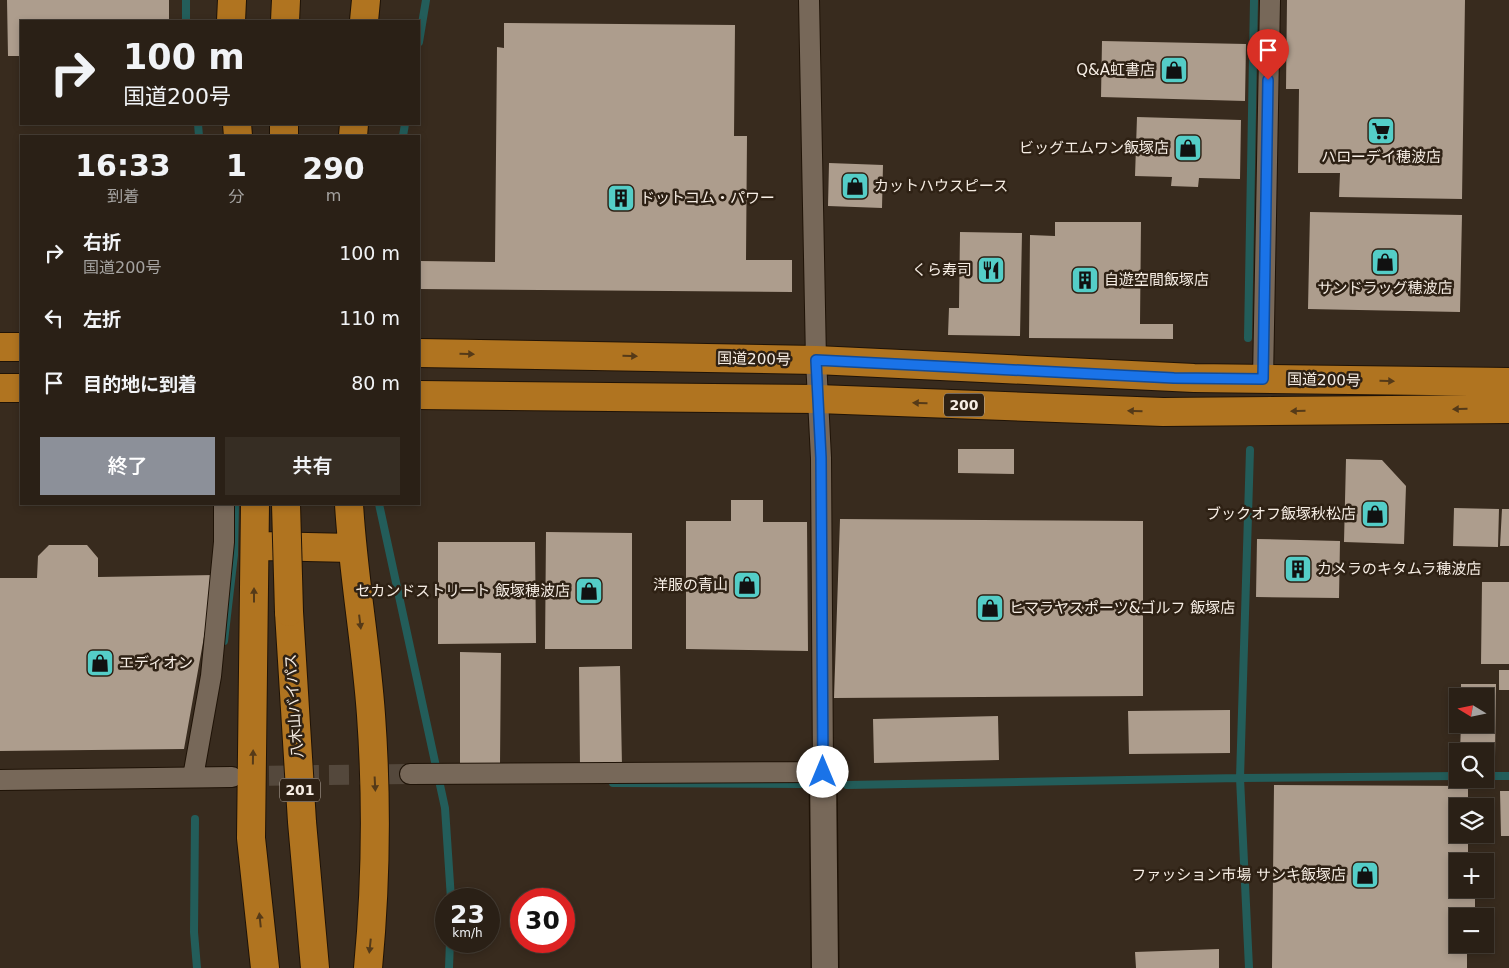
<!DOCTYPE html>
<html lang="ja">
<head>
<meta charset="utf-8">
<style>
	body { margin:0; font-family:"DejaVu Sans","Noto Sans JP",sans-serif; background:#362d23; color:#f1f3f6; height:100vh; display:flex; flex-direction:column; font-size:19px; white-space:nowrap }
	* { box-sizing:border-box; margin:0 }
	p { font-size:16px; color:#a5a3a1 }
	.icon { flex:none; width:28px; height:28px; fill:none; stroke:currentColor; stroke-width:2; stroke-linecap:round; stroke-linejoin:round }
	.map { position:relative; flex:1; overflow:hidden }
	.side { position:absolute; left:20px; top:135px; width:400px; height:370px; display:flex; flex-direction:column; background:#2a2016; border-radius:0px; box-shadow:0 2px 8px #0003,0 0 0 1px #463e35 }
	.side>* { flex:none }
	.hud { position:absolute; left:20px; top:20px; width:400px; height:105px; border-radius:0px; box-shadow:0 2px 8px #0003,0 0 0 1px #463e35; background:#2a2016; color:#f1f3f6; overflow:hidden }
	.needle { width:32px; rotate:280deg }
	.buttons { position:absolute; left:1449px; top:688px; display:grid; gap:10px }
	.buttons a { display:grid; place-items:center; width:45px; height:45px; border-radius:0px; background:#2a2016; box-shadow:0 2px 8px #0003,0 0 0 1px #463e35; font-size:25px }
	.speed { position:absolute; left:435px; top:888px; display:flex; gap:10px; font-size:25px; font-weight:700; text-align:center }
	.speed>* { display:grid; place-content:center; width:65px; height:65px; border-radius:50%; background:#2a2016; box-shadow:0 2px 8px #0003,0 0 0 1px #463e35; line-height:1 }
	.speed small { font-size:12px; font-weight:400 }
	.speed .limit { border:8px solid #d22; background:#fff; color:#111 }
	.pin { position:absolute; display:grid; place-items:center; width:42px; height:42px; color:#fff; margin:-51px -21px; border-radius:50% 50% 50% 0; rotate:-45deg; box-shadow:0 0 5px #0007 }
	.pin .icon { rotate:45deg }
	.me { position:absolute; width:55px; margin:-28px; rotate:0deg; stroke-linejoin:round; filter:drop-shadow(0 0 4px #0008) }
	.turn { display:flex; align-items:center; gap:18px; height:105px; padding:0 20px; font-size:22px }
	.turn .icon { width:65px; height:65px; stroke-width:2.5 }
	.turn b { display:block; font-size:35px; line-height:42px }
	.eta { display:flex; justify-content:space-evenly; align-items:center; height:85px; text-align:center }
	.eta b { font-size:30px; font-weight:600; line-height:35px }
	.action { display:flex; gap:10px; margin-top:auto; padding:10px 20px }
	.action a { flex:1; height:58px; border-radius:0px; background:#8c9099; color:#fff; font-size:20px; font-weight:600; line-height:58px; text-align:center }
	.action a+a { background:#362d23; color:#f1f3f6 }
	ul { padding:0; list-style:none }
	li { display:flex; align-items:center; gap:15px; height:65px; padding:0 20px }
	li div { flex:1 }
	li b { display:block; font-size:19px }
	li em { font-style:normal }
	.map>svg:first-child { display:block }
	.lines { fill:none; stroke-linecap:round; stroke-linejoin:round }
	.stream { stroke:#235d5a; stroke-width:8 }
	.building { fill:#ad9d8d }
	.minor-tunnel { stroke:#54483c; stroke-width:20; stroke-dasharray:20 10; stroke-linecap:butt }
	.minor-casing { stroke:#1f1307; stroke-width:22 }
	.tertiary-casing { stroke:#1f1307; stroke-width:29 }
	.trunk-casing { stroke:#1f1307; stroke-width:30 }
	.minor { stroke:#776859; stroke-width:20 }
	.tertiary { stroke:#776859; stroke-width:26 }
	.trunk { stroke:#b07420; stroke-width:28 }
	.trunk-bridge-casing { stroke:#1f1307; stroke-width:30; stroke-linecap:butt }
	.trunk-bridge { stroke:#b07420; stroke-width:28 }
	.oneway { fill:#553a18 }
	.route-casing { stroke:#114b97; stroke-width:12 }
	.route { stroke:#1a73e8; stroke-width:9 }
	.labels { text-anchor:middle; stroke-width:5; stroke-linejoin:round; paint-order:stroke }
	.shield { fill:#2e2114; stroke:#bab0a6; stroke-width:1 }
	.shield-label { font-size:14px; font-weight:bold; fill:#f6ede4 }
	.poi-label { font-size:15px; fill:#f6ede4; stroke:#2e2114; text-anchor:end }
	.street-label { font-size:15px; fill:#f6ede4; stroke:#2e2114 }
</style>
</head>
<body>
<div class="map">
<svg width="1509" height="968" viewBox="0 0 1509 968">
	<rect width="100%" height="100%" fill="#382b1e"/>
	<g class="lines">
		<!-- stream -->
		<path class="stream" d="M 186,0 L 186,21
			M 419,42 L 426,0
			M 198,124 L 199,136
			M 403,136 L 405,124
			M 1248,338 L 1254,0
			M 1250,450 L 1240,778 L 1458,776
			M 379,504 L 445,808 L 451,899
			M 224,641 L 234,555 L 235,504
			M 1485,776 L 1509,776
			M 613,783 L 801,784
			M 847,785 L 1240,778 L 1249,968
			M 195,819 L 194,932 L 197,968
			M 449,968 L 450,941"/>
	</g>
	<!-- building -->
	<path class="building" d="M 7,0 L 169,0 L 169,21 L 21,21 L 21,56 L 8,56 Z
		M 1287,0 L 1465,0 L 1462,199 L 1339,197 L 1340,173 L 1298,173 L 1299,89 L 1286,89 Z
		M 504,23 L 735,25 L 734,136 L 747,136 L 746,260 L 792,260 L 792,292 L 419,289 L 419,261 L 495,262 L 497,47 L 504,48 Z
		M 1102,41 L 1246,44 L 1245,101 L 1101,97 Z
		M 1137,117 L 1241,120 L 1240,179 L 1199,178 L 1198,187 L 1171,186 L 1172,177 L 1135,176 Z
		M 829,163 L 883,165 L 882,208 L 828,206 Z
		M 1310,212 L 1462,215 L 1460,312 L 1308,309 Z
		M 1055,222 L 1141,222 L 1140,324 L 1173,324 L 1173,339 L 1029,338 L 1030,235 L 1055,236 Z
		M 960,232 L 1022,233 L 1020,336 L 948,335 L 949,308 L 959,308 Z
		M 958,449 L 1014,449 L 1014,474 L 958,473 Z
		M 1346,459 L 1382,460 L 1406,486 L 1404,544 L 1344,542 Z
		M 731,500 L 763,500 L 763,522 L 807,522 L 808,651 L 686,649 L 686,521 L 731,521 Z
		M 1454,508 L 1499,509 L 1498,547 L 1453,546 Z
		M 1502,509 L 1509,509 L 1509,546 L 1500,546 Z
		M 840,519 L 1143,521 L 1143,696 L 834,698 Z
		M 546,532 L 632,533 L 632,649 L 545,649 Z
		M 1257,539 L 1340,541 L 1339,598 L 1256,597 Z
		M 438,542 L 535,542 L 536,643 L 438,644 Z
		M 49,545 L 87,545 L 98,558 L 98,577 L 215,575 L 184,749 L 0,751 L 0,578 L 37,578 L 38,556 Z
		M 1482,582 L 1509,582 L 1509,664 L 1481,664 Z
		M 460,652 L 501,653 L 500,764 L 460,764 Z
		M 620,666 L 622,766 L 580,767 L 579,667 Z
		M 1499,670 L 1509,670 L 1509,690 L 1499,690 Z
		M 1461,684 L 1496,684 L 1495,757 L 1485,757 L 1485,751 L 1460,751 L 1461,724 L 1485,724 L 1485,696 L 1461,696 Z
		M 1230,710 L 1230,753 L 1129,754 L 1128,711 Z
		M 998,716 L 999,760 L 874,763 L 873,719 Z
		M 1274,785 L 1468,786 L 1468,806 L 1458,806 L 1458,834 L 1468,834 L 1468,856 L 1476,856 L 1476,861 L 1458,861 L 1458,889 L 1475,889 L 1475,914 L 1467,914 L 1467,916 L 1458,916 L 1458,944 L 1467,944 L 1467,968 L 1272,968 Z
		M 1500,791 L 1509,791 L 1509,836 L 1501,836 Z
		M 1219,949 L 1219,968 L 1136,968 L 1135,952 Z"/>
	<g class="lines">
		<!-- minor-tunnel -->
		<path class="minor-tunnel" d="M 239,776 L 410,774"/>
		<!-- minor casing -->
		<g class="minor-casing">
			<path id="minor" d="M 1263,379 L 1270,0
				M 410,774 L 823,772 L 821,458 L 816,360 L 809,0
				M 193,777 L 211,676 L 224,542 L 224,504
				M 0,780 L 232,777"/>
		</g>
		<!-- tertiary casing -->
		<g class="tertiary-casing">
			<path id="tertiary" d="M 823,772 L 825,968"/>
		</g>
		<!-- trunk casing -->
		<g class="trunk-casing">
			<path id="trunk" d="M 231,21 L 232,0
				M 285,21 L 286,0
				M 364,21 L 366,0
				M 237,124 L 238,136
				M 284,136 L 284,124
				M 353,136 L 354,124
				M 0,347 L 21,347
				M 419,353 L 816,360 L 1194,378 L 1509,382
				M 0,388 L 21,388
				M 419,395 L 818,399 L 1163,412 L 1509,409
				M 255,504 L 251,838 L 265,968
				M 349,504 C 353,574 366,644 371,715 C 377,799 376,884 368,968
				M 263,546 L 352,548
				M 289,612 L 302,822 L 315,968"/>
		</g>
		<!-- minor -->
		<use href="#minor" class="minor"/>
		<!-- tertiary -->
		<use href="#tertiary" class="tertiary"/>
		<!-- trunk -->
		<use href="#trunk" class="trunk"/>
		<!-- trunk-bridge casing -->
		<g class="trunk-bridge-casing">
			<path id="trunk-bridge" d="M 286,504 L 289,612"/>
		</g>
		<!-- trunk-bridge -->
		<use href="#trunk-bridge" class="trunk-bridge"/>
	</g>
	<!-- one-way arrows -->
	<defs><path id="oneway-solid" d="M-6-.8H1V-3.2L6.5 0L1 3.2V.8H-6Z" transform="scale(1.25)"/></defs>
	<g class="oneway">
		<use href="#oneway-solid" transform="translate(467 354) rotate(1)"/>
		<use href="#oneway-solid" transform="translate(630 356) rotate(1)"/>
		<use href="#oneway-solid" transform="translate(1387 381) rotate(1)"/>
		<use href="#oneway-solid" transform="translate(920 403) rotate(-178)"/>
		<use href="#oneway-solid" transform="translate(1460 409) rotate(179)"/>
		<use href="#oneway-solid" transform="translate(1135 411) rotate(-178)"/>
		<use href="#oneway-solid" transform="translate(1298 411) rotate(179)"/>
		<use href="#oneway-solid" transform="translate(254 595) rotate(-90)"/>
		<use href="#oneway-solid" transform="translate(360 622) rotate(83)"/>
		<use href="#oneway-solid" transform="translate(253 757) rotate(-89)"/>
		<use href="#oneway-solid" transform="translate(375 784) rotate(87)"/>
		<use href="#oneway-solid" transform="translate(260 920) rotate(-96)"/>
		<use href="#oneway-solid" transform="translate(370 946) rotate(96)"/>
	</g>
	<g class="lines">
		<!-- route casing -->
		<g class="route-casing">
			<path id="route" d="M 823,772 L 821,458 L 816,360 L 1174,378 L 1263,379 L 1268,80"/>
		</g>
		<!-- route -->
		<use href="#route" class="route"/>
	</g>
	<!-- icons -->
	<defs>
		<g id="shop-square" transform="scale(1.4375)"><rect x="-9" y="-9" width="18" height="18" rx="4" fill="#54cdc7" stroke="#2e2114"/><path d="M-5-2.5h2.3a2.7 3.5 0 0 1 5.4 0H5L5.5 6h-11ZM-1.5-2.5h3a1.5 2.3 0 0 0-3 0Z" fill="#111"/></g>
		<g id="supermarket-square" transform="scale(1.4375)"><rect x="-9" y="-9" width="18" height="18" rx="4" fill="#54cdc7" stroke="#2e2114"/><path d="M-6-5.5h2.5l.6 2H6L4.5 2H-2.5L-4.4-4H-6ZM-1.5 3.2a1.3 1.3 0 1 0 .1 0ZM3 3.2a1.3 1.3 0 1 0 .1 0Z" fill="#111"/></g>
		<g id="building-square" transform="scale(1.4375)"><rect x="-9" y="-9" width="18" height="18" rx="4" fill="#54cdc7" stroke="#2e2114"/><path d="M-4-6H4V6H1V3H-1V6H-4ZM-2.5-4.3h1.7v1.8h-1.7ZM.8-4.3h1.7v1.8H.8ZM-2.5-1h1.7V.8h-1.7ZM.8-1h1.7V.8H.8Z" fill="#111"/></g>
		<g id="restaurant-square" transform="scale(1.4375)"><rect x="-9" y="-9" width="18" height="18" rx="4" fill="#54cdc7" stroke="#2e2114"/><path d="M-5-6h1v4h1v-4h1v4h1v-4h1v5L-1.5 .5V6h-2V.5L-5-1ZM5-6V6H3V1.5H1.5Q1.5-4 5-6Z" fill="#111"/></g>
	</defs>
	<g fill-rule="evenodd">
		<use href="#shop-square" x="1174" y="70"/>
		<use href="#supermarket-square" x="1381" y="131"/>
		<use href="#shop-square" x="1188" y="148"/>
		<use href="#shop-square" x="855" y="186"/>
		<use href="#building-square" x="621" y="198"/>
		<use href="#shop-square" x="1385" y="262"/>
		<use href="#restaurant-square" x="991" y="270"/>
		<use href="#building-square" x="1085" y="280"/>
		<use href="#shop-square" x="1375" y="514"/>
		<use href="#building-square" x="1298" y="569"/>
		<use href="#shop-square" x="747" y="585"/>
		<use href="#shop-square" x="589" y="591"/>
		<use href="#shop-square" x="990" y="608"/>
		<use href="#shop-square" x="100" y="663"/>
		<use href="#shop-square" x="1365" y="875"/>
	</g>
	<g class="labels">
		<!-- shield labels -->
		<g class="shield">
			<rect x="944" y="393.5" width="40" height="23" rx="4"/>
			<rect x="280" y="778.5" width="40" height="23" rx="4"/>
		</g>
		<g class="shield-label">
			<text x="964" y="410">200</text>
			<text x="300" y="795">201</text>
		</g>
		<!-- poi labels -->
		<g class="poi-label">
			<text x="1155" y="75">Q&amp;A虹書店</text>
			<text x="1169" y="153">ビッグエムワン飯塚店</text>
			<text x="1381" y="162" text-anchor="middle">ハローデイ穂波店</text>
			<text x="874" y="191" text-anchor="start">カットハウスピース</text>
			<text x="640" y="203" text-anchor="start">ドットコム・パワー</text>
			<text x="972" y="275">くら寿司</text>
			<text x="1104" y="285" text-anchor="start">自遊空間飯塚店</text>
			<text x="1385" y="293" text-anchor="middle">サンドラッグ穂波店</text>
			<text x="1356" y="519">ブックオフ飯塚秋松店</text>
			<text x="1317" y="574" text-anchor="start">カメラのキタムラ穂波店</text>
			<text x="728" y="590">洋服の青山</text>
			<text x="570" y="596">セカンドストリート 飯塚穂波店</text>
			<text x="1009" y="613" text-anchor="start">ヒマラヤスポーツ&amp;ゴルフ 飯塚店</text>
			<text x="119" y="668" text-anchor="start">エディオン</text>
			<text x="1346" y="880">ファッション市場 サンキ飯塚店</text>
		</g>
		<!-- street labels -->
		<g class="street-label">
			<text transform="translate(754 359) rotate(1)" y="5">国道200号</text>
			<text transform="translate(1324 380) rotate(1)" y="5">国道200号</text>
			<text transform="translate(294 706) rotate(-94)" y="5">八木山バイパス</text>
		</g>
	</g>
</svg>
<div class="buttons">
<a><svg class="needle" viewBox="-14 -14 28 28"><path d="M0-13l5 13h-10z" fill="#e53935"/><path d="M0 13l5-13h-10z" fill="#a5a3a1"/></svg></a>
<a><svg class="icon" aria-label="search" viewBox="0 0 24 24"><circle cx="10" cy="10" r="6"/><path d="M15 15l6 6"/></svg></a>
<a><svg class="icon" aria-label="layers" viewBox="0 0 24 24"><path d="M12 4l9 5-9 5-9-5zM3 14l9 5 9-5"/></svg></a>
<a>+</a>
<a>−</a>
</div>
<div class="speed"><div>23<small>km/h</small></div><div class="limit">30</div></div>
<div class="pin" style="left:1268px;top:80px;background:#d93025"><svg class="icon" aria-label="arrive" viewBox="0 0 24 24"><path d="M6 21V4h12l-3 4 3 4H6"/></svg></div>
<svg class="me" style="left:823px;top:772px" viewBox="-20 -20 40 40"><circle r="19" fill="#fff"/><path d="M0-13L10 11 0 6-10 11z" fill="#1a73e8"/></svg>
<div class="hud">
<div class="turn"><svg class="icon" aria-label="right" viewBox="0 0 24 24"><path d="M7 20v-9h11M14 6l5 5-5 5"/></svg><div><b>100 m</b>国道200号</div></div>
</div>
<section class="side">
<div class="eta">
<div><b>16:33</b><p>到着</p></div>
<div><b>1</b><p>分</p></div>
<div><b>290</b><p>m</p></div>
</div>
<ul>
<li><svg class="icon" aria-label="right" viewBox="0 0 24 24"><path d="M7 20v-9h11M14 6l5 5-5 5"/></svg><div><b>右折</b><p>国道200号</p></div><em>100 m</em></li>
<li><svg class="icon" aria-label="left" viewBox="0 0 24 24"><path d="M17 20v-9H6M10 6l-5 5 5 5"/></svg><div><b>左折</b></div><em>110 m</em></li>
<li><svg class="icon" aria-label="arrive" viewBox="0 0 24 24"><path d="M6 21V4h12l-3 4 3 4H6"/></svg><div><b>目的地に到着</b></div><em>80 m</em></li>
</ul>
<div class="action"><a>終了</a><a>共有</a></div>
</section>
</div>
</body>
</html>
